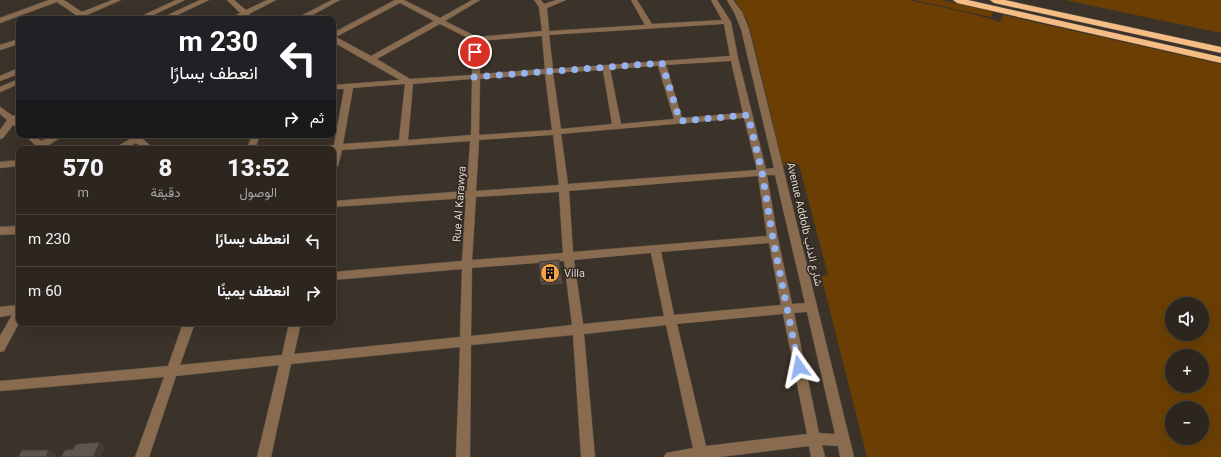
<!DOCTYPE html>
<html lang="ar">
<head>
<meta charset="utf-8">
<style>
	body { margin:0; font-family:Georgia,Vazirmatn,serif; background:#342e28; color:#f1f3f6; direction:rtl; height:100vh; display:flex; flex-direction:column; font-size:15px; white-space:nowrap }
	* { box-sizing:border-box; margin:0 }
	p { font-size:13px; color:#a6a5a4 }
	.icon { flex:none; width:22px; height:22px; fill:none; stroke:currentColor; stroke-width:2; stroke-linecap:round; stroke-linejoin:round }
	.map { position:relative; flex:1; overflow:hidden; direction:ltr }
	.side { position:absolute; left:16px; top:146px; width:320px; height:180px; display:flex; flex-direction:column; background:#2c261f; border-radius:8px; box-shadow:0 4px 16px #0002,0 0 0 1px #48433d; direction:rtl }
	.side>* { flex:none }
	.guide { position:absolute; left:16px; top:16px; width:320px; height:122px; border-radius:8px; box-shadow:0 4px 16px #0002,0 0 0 1px #48433d; direction:rtl; background:#202124; color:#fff; overflow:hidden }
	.buttons { position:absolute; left:1165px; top:297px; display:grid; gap:8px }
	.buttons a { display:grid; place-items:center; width:44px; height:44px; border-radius:50%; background:#2c261f; box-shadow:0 4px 16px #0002,0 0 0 1px #48433d; font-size:20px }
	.pin { position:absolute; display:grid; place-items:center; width:34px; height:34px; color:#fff; margin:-17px; border:2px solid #fff; border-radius:50%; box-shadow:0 1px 4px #0007 }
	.me { position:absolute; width:44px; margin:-22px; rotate:348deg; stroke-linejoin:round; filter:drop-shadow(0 0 3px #0008) }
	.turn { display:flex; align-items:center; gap:14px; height:84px; padding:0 12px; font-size:18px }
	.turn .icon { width:52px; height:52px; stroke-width:2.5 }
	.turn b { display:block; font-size:28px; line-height:34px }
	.then { display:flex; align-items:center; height:38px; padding:0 12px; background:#0003; gap:8px; font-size:15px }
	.eta { display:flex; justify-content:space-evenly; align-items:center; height:68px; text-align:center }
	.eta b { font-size:24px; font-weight:800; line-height:28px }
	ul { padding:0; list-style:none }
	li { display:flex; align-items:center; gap:12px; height:52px; padding:0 12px; border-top:1px solid #48433d }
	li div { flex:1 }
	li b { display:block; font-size:15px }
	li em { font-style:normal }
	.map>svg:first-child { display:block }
	.green { fill:#6b3f03; fill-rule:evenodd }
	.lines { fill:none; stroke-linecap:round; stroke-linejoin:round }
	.minor-casing { stroke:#585047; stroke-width:1 }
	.highway-casing { stroke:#585047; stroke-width:1 }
	.minor { fill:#896c50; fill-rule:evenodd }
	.highway { fill:#f5bc83; fill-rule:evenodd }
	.wall { fill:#524941 }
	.shaded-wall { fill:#423c35 }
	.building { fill:#5f554c; stroke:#423c35 }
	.route { stroke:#95b2f1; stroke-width:7; stroke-dasharray:0 12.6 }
	.labels { text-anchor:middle; stroke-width:3; stroke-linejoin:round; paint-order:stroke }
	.street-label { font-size:11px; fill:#ddd8d2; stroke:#312820 }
	.poi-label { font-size:11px; fill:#ddd8d2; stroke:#312820; text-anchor:start }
</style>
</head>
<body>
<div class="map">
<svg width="1221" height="457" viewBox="0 0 1221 457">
	<rect width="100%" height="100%" fill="#3b3229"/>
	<!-- green -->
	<path class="green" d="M 735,0 L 908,0 L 960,11 L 991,19 L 1000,22 L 1003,15 L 1221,64 L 1221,457 L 867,457 L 821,276 L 828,275 L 799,165 L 783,166 L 751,32 L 747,20 ZM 1172,304 L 1202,304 L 1202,334 L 1172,334 ZM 1172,356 L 1202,356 L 1202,386 L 1172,386 ZM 1172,408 L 1202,408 L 1202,438 L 1172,438 Z
		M 914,0 L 942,0 L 993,12 L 991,17 Z
		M 1065,0 L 1221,0 L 1221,33 Z"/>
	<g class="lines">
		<!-- minor casing -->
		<g class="minor-casing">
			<path id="minor" d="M 49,0 L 64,0 L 82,12 L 112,0 L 121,0 L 87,15 L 89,19 L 68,19 L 76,15 L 57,2 L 0,23 L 0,18 Z
				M 176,0 L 185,0 L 145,19 L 135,19 Z
				M 200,0 L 209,0 L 169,19 L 159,19 Z
				M 227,0 L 234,0 L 246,10 L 267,0 L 276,0 L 249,14 L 253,19 L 245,19 L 244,16 L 238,19 L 228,19 L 240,13 Z
				M 332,0 L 340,0 L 305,19 L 295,19 Z
				M 395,0 L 404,0 L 440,18 L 472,0 L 480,0 L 445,21 L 477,37 L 542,31 L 539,7 L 534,0 L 541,0 L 544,4 L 556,0 L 566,0 L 547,8 L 549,31 L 645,25 L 631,0 L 637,0 L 652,24 L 722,20 L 711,0 L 717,0 L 731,22 L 738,58 L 766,169 L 774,168 L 741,29 L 734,12 L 727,0 L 733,0 L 742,12 L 749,29 L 854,457 L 840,457 L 838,446 L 822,445 L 825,457 L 811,457 L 809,446 L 720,457 L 664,457 L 666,453 L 693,448 L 666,325 L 584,334 L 595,457 L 581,457 L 573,335 L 471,345 L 470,457 L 456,457 L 460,347 L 291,364 L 271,457 L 257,457 L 279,365 L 176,376 L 149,457 L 135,457 L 164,377 L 0,391 L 0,381 L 168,366 L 183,323 L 195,323 L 180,365 L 282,355 L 289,323 L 301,323 L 294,354 L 460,337 L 462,269 L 333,280 L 333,272 L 462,261 L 466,198 L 333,207 L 333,201 L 467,191 L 470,141 L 342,150 L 338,166 L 333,169 L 333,149 L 315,149 L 319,146 L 334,145 L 344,89 L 333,89 L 333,85 L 400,80 L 333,42 L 333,33 ZM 400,3 L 434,21 L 371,56 L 336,37 ZM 440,24 L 472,40 L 472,75 L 410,79 L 377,59 ZM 724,24 L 730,56 L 553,69 L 549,35 ZM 542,36 L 545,69 L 480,74 L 480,41 ZM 731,61 L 743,113 L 682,118 L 666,65 ZM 658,66 L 674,119 L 621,124 L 610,69 ZM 603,70 L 612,124 L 561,129 L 553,73 ZM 545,74 L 552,130 L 479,135 L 480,79 ZM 472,79 L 471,135 L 408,140 L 413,84 ZM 405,84 L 399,140 L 343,144 L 353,88 ZM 744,118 L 757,170 L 568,184 L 561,134 ZM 553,135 L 559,185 L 476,191 L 479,140 ZM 767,175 L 775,175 L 805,303 L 792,304 L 778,239 ZM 758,176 L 767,236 L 573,252 L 569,191 ZM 559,192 L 563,253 L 472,260 L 476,197 ZM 769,243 L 781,305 L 674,315 L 661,252 ZM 651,253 L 664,316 L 583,324 L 574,260 ZM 564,261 L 572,325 L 471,336 L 472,268 ZM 807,312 L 835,434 L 819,433 L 794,313 ZM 783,314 L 807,434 L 706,446 L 677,324 Z
				M 19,39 L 19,44 L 0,50 L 0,45 Z
				M 16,69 L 19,69 L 19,74 L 0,81 L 0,76 Z
				M 19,79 L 19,84 L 0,92 L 0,87 Z
				M 0,107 L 13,116 L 19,114 L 19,129 L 13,125 L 3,138 L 0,139 L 0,130 L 7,120 L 0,114 Z
				M 25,135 L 34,135 L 41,141 L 54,135 L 65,135 L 47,146 L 49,149 L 39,149 Z
				M 137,135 L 148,135 L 143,139 L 154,149 L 144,149 L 136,143 L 124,149 L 113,149 Z
				M 252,135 L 260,135 L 255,149 L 247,149 Z
				M 19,160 L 19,166 L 0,168 L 0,162 Z
				M 19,226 L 19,234 L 0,235 L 0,227 Z
				M 19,305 L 19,323 L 4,351 L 0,352 L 0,336 L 12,315 L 0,317 L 0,307 Z"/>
		</g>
		<!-- highway casing -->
		<g class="highway-casing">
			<path id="highway" d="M 953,0 L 968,0 L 1221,57 L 1221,63 L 957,3 Z
				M 990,0 L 1005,0 L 1221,47 L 1221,53 L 994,3 Z"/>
		</g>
		<!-- minor -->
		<use href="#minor" class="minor"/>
		<!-- highway -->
		<use href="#highway" class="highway"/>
	</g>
	<!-- wall -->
	<path class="wall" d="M 539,262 L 562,281 L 563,284 L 541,285 Z"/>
	<!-- shaded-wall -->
	<path class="shaded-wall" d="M 100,442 L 106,446 L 101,457 L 93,457 Z
		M 49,450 L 56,455 L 54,457 L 46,457 Z"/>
	<!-- building -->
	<path class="building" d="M 559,260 L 562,281 L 540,282 L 539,262 Z
		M 100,442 L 93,457 L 61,457 L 65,450 L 73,449 L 76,444 Z
		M 22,450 L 49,450 L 46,457 L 18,457 Z"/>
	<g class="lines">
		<!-- route -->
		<path class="route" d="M 475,52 L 474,77 L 662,63 L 680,121 L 748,115 L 762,172 L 773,239 L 799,367"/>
	</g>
	<!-- icons -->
	<defs>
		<g id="building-disc" transform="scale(1)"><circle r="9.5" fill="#f5a246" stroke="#312820"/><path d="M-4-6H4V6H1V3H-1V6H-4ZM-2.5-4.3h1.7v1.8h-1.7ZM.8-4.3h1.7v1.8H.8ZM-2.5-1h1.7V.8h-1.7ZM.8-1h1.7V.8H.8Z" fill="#111"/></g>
	</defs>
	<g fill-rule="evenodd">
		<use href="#building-disc" x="550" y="273"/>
	</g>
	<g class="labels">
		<!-- street labels -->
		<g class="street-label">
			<text transform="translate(459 204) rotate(-86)" y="4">Rue Al Karawya</text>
			<text transform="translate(805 224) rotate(77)" y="4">Avenue Addolb شارع الدلب</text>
		</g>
		<!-- poi labels -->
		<g class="poi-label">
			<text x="564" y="277">Villa</text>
		</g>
	</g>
</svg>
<div class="buttons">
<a><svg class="icon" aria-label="sound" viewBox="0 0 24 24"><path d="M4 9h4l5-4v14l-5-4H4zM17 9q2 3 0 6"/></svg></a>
<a>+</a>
<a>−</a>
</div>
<div class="pin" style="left:475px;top:52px;background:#d93025"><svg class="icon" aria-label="arrive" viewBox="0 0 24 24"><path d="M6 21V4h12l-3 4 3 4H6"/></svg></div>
<svg class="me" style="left:799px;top:367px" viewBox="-20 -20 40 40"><path d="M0-17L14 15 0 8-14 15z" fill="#95b2f1" stroke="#fff" stroke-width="4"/></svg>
<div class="guide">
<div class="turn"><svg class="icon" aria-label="left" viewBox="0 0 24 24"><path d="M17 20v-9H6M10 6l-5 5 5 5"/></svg><div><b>230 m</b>انعطف يسارًا</div></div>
<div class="then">ثم<svg class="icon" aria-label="right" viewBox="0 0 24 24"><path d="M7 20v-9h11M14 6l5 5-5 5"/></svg></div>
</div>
<section class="side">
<div class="eta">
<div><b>13:52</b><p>الوصول</p></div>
<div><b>8</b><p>دقيقة</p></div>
<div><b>570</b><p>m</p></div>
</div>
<ul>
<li><svg class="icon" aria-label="left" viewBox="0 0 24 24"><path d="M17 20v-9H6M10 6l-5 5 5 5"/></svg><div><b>انعطف يسارًا</b></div><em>230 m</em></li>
<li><svg class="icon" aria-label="right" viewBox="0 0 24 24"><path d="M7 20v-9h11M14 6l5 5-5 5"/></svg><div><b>انعطف يمينًا</b></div><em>60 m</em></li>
</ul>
</section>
</div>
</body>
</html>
